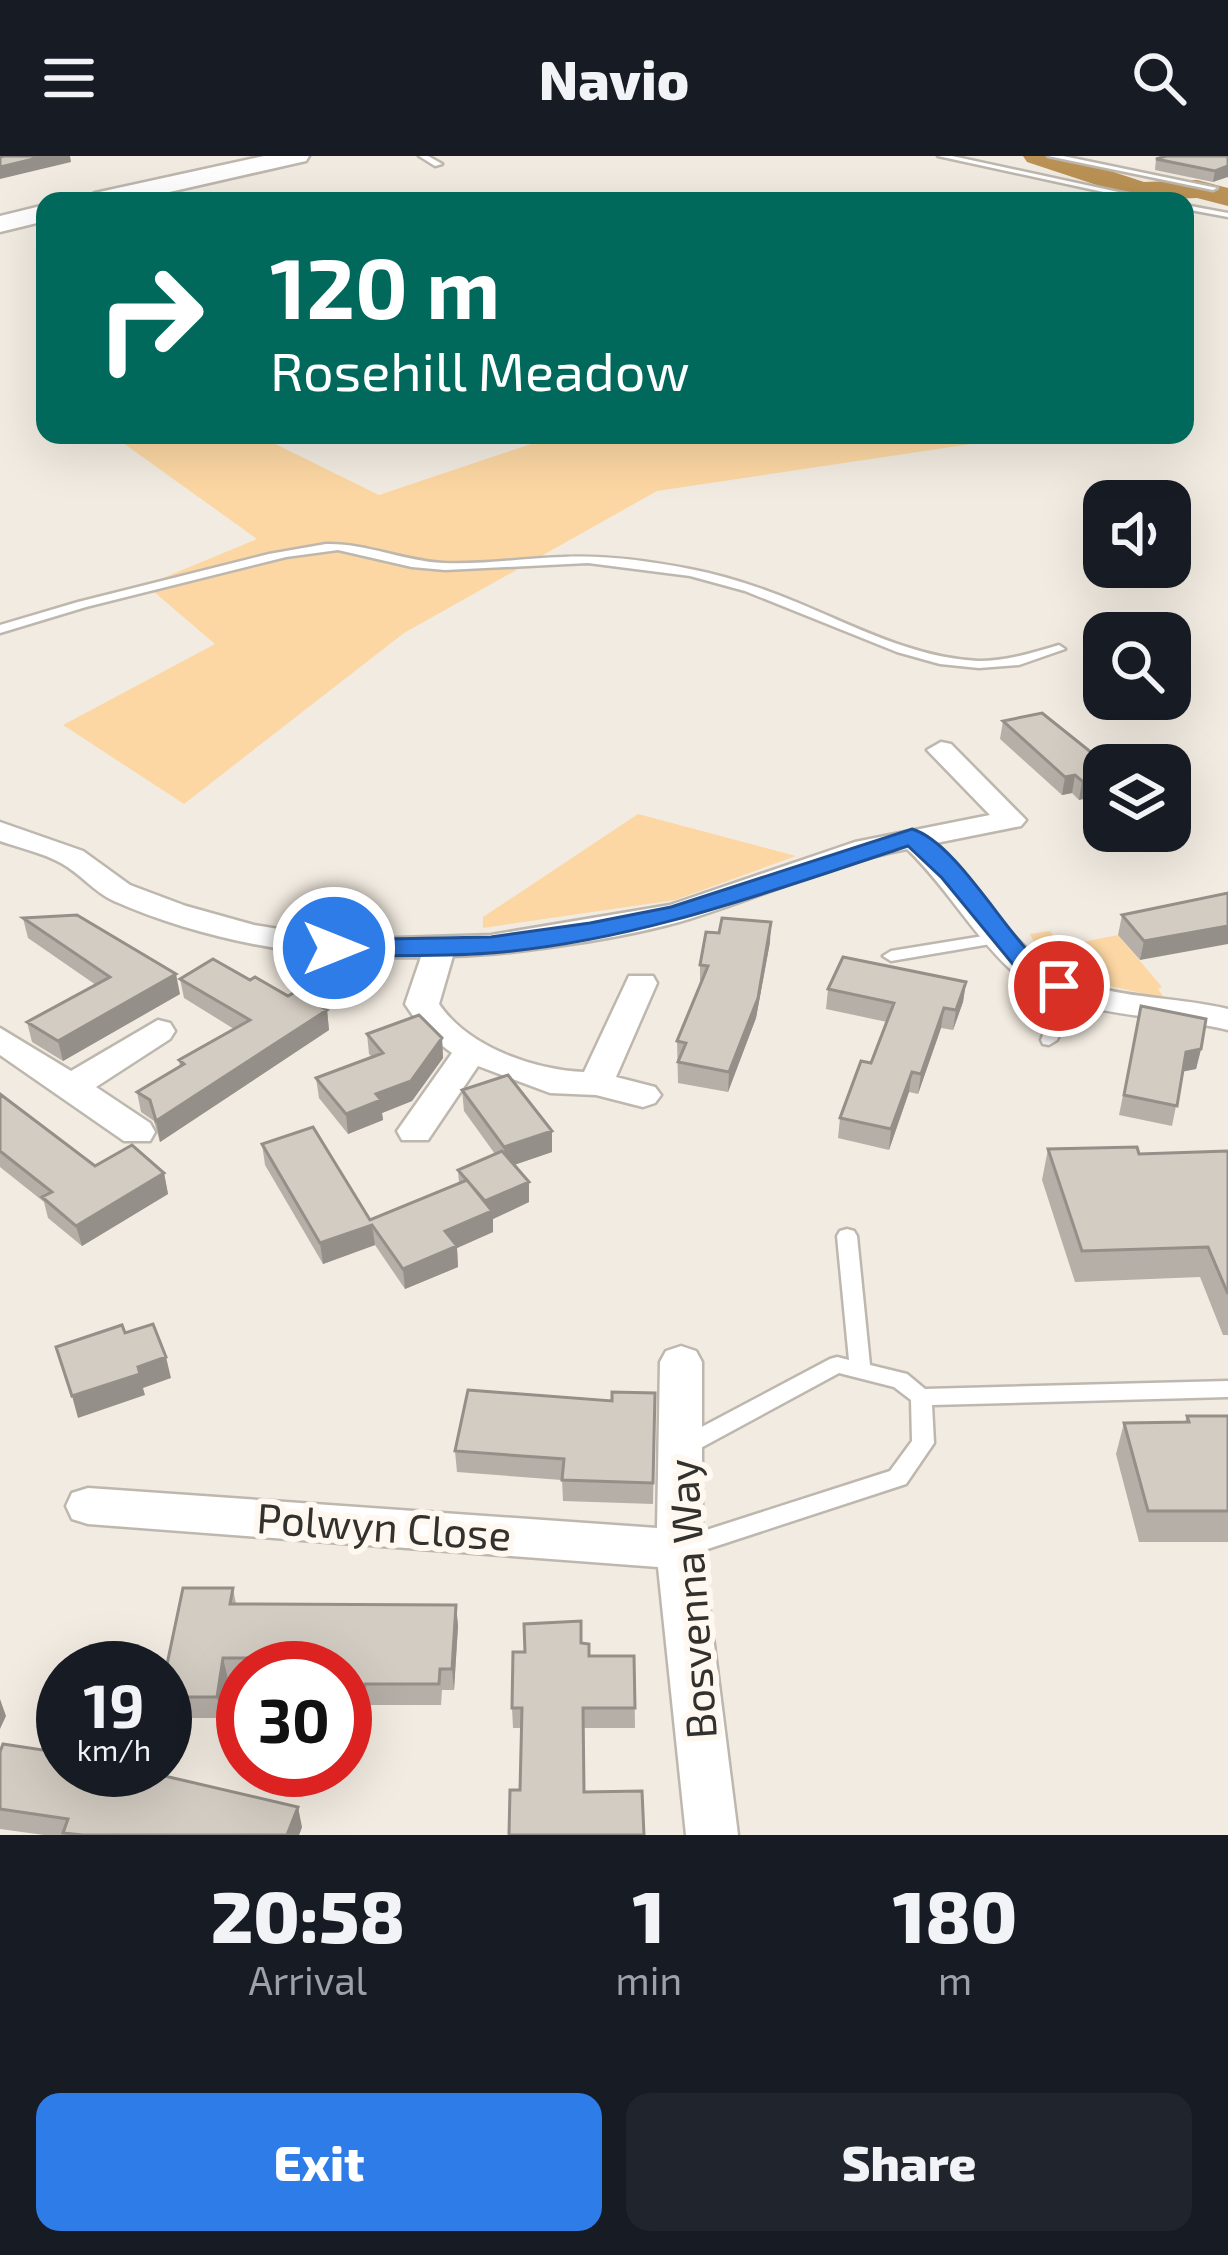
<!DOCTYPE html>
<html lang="en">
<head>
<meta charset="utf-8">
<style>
	body { margin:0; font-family:"Exo 2",sans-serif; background:#20242c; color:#f1f3f6; height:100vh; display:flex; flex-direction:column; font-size:45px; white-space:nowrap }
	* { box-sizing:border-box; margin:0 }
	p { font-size:39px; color:#9ea1a6 }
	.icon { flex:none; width:66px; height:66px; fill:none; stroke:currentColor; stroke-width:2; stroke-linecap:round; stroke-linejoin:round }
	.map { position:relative; height:1679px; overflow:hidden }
	.panel { display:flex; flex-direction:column; background:#171b24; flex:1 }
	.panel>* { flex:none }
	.guide { position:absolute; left:36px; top:36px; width:1158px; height:252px; border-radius:24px; box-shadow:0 12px 48px #0002; background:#00695c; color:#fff; overflow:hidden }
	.tools { position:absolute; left:1083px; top:324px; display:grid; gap:24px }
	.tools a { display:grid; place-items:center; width:108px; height:108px; border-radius:24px; background:#171b24; box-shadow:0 12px 48px #0002; font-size:60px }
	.speed { position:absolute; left:36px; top:1485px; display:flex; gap:24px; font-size:60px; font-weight:700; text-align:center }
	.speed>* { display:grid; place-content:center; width:156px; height:156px; border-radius:50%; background:#171b24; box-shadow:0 12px 48px #0002; line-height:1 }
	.speed small { font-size:30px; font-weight:400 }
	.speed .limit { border:18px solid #d22; background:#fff; color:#111 }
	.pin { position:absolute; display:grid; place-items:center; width:102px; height:102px; color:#fff; margin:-51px; border:6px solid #fff; border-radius:50%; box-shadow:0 3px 12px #0007 }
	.me { position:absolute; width:132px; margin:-66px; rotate:90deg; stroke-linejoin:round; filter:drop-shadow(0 0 9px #0008) }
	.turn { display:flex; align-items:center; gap:42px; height:252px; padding:0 36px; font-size:54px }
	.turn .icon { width:156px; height:156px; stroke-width:2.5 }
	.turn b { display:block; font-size:84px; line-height:102px }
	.eta { display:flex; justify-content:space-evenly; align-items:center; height:204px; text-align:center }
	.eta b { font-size:72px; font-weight:800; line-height:84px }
	.action { display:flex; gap:24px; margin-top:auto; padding:24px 36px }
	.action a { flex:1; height:138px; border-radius:24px; background:#2e7ce8; color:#fff; font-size:48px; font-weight:800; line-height:138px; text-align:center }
	.action a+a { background:#20242c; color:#f1f3f6 }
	header { display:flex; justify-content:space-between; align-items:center; height:156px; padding:0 36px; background:#171b24; font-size:54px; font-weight:800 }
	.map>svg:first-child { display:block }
	.green { fill:#fcd7a3 }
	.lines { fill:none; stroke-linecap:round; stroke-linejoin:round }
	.river { fill:#bb9255; fill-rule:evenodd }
	.service-casing { stroke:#beb7ae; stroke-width:5 }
	.minor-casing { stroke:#beb7ae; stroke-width:5 }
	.trunk-casing { stroke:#beb7ae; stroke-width:5 }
	.service { fill:#fff; fill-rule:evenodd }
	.minor { fill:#fff; fill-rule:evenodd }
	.trunk { fill:#fff; fill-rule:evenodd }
	.wall { fill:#b5afa7 }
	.shaded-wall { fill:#948f88 }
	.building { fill:#d3ccc2; stroke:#948f88; stroke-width:3 }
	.route { fill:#2e7ce8; stroke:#1e5197; stroke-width:3 }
	.labels { text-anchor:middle; stroke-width:12; stroke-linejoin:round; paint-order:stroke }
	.near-street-label { font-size:42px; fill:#33312d; stroke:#fef8f0 }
</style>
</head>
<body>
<header><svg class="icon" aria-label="menu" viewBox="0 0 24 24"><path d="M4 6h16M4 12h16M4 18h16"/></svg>Navio<svg class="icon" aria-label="search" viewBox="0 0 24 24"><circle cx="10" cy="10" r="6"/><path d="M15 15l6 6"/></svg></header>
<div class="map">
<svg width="1228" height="1679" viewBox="0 0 1228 1679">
	<rect width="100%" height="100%" fill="#f2ebe1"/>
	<!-- green -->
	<path class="green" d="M 112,279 L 257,279 L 379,339 L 558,279 L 1031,279 L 657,335 L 404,477 L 184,648 L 63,569 L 215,488 L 146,429 L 257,383 Z
		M 638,658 L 796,700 L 675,744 L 483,772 L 483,761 Z
		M 1050,775 L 1063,790 L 1118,779 L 1162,831 L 1158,833 L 1165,843 C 1121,830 1050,826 1030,778 Z"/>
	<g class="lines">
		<!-- river -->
		<path class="river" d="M 1023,0 L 1065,0 L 1144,26 L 1197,24 L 1228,32 L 1228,50 L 1197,42 L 1142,44 L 1027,6 Z"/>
		<!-- service casing -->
		<g class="service-casing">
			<path id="service" d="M 419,0 L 428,0 L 442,8 L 435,10 Z
				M 938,0 L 952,0 L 1160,45 L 1145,45 Z
				M 1048,0 L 1063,0 L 1217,32 L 1213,34 Z
				M 1185,49 L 1228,57 L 1228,61 L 1185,53 Z
				M 326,388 C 366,387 403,405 443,407 C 483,409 523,402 563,401 C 605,399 649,405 690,413 C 727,420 762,432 796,446 C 854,470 914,502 978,505 C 1007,505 1032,497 1059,489 L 1065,493 L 1019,509 L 979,512 L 940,508 L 897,496 L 745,435 L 690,420 L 588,407 L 445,414 L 412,411 L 338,394 L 286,401 L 86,451 L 0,477 L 0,469 L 78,446 L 269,398 Z
				M 1002,777 L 1010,782 L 1008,785 L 891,805 L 883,800 L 891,795 Z
				M 1069,829 L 1077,834 L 1057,884 L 1049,889 L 1043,888 L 1041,884 L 1061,834 Z
				M 847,1073 L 854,1075 L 857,1080 L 870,1209 L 907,1218 L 925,1233 L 1228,1225 L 1228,1241 L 932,1249 L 934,1287 L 906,1328 L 680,1402 L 672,1399 L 669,1392 L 672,1385 L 890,1315 L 912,1285 L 911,1244 L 894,1231 L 839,1217 L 695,1295 L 687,1298 L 679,1295 L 676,1289 L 679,1283 L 830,1203 L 837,1201 L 849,1204 L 837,1080 L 840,1075 Z"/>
		</g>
		<!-- minor casing -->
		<g class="minor-casing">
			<path id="minor" d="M 941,586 L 951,588 L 1026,664 L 1021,670 L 936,687 C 985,737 1019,810 1090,830 C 1135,843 1183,842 1228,853 L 1228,874 C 1157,856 1067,865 1009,812 C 971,776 945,729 907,693 C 832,707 762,741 689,763 C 627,782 518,798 453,800 L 439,848 C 468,891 534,914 584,916 L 629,820 L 653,820 L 657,827 L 616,921 L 655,931 L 661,939 L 655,947 L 643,951 L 596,939 L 550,937 L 478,910 L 428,984 L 402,984 L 397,975 L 452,897 L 424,876 L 405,848 L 421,801 C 316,804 210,787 114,745 C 94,736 80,717 61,707 C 43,697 20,692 0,685 L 0,666 L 83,695 L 130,729 L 186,750 L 254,769 L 334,782 L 397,782 L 491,779 L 670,749 L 855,686 L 990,659 L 927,594 Z
				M 158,864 L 170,867 L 175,875 L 170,883 L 96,931 L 150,967 L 155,976 L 150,985 L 124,985 L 0,899 L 0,872 L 71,915 Z
				M 681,1190 L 696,1195 L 702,1206 L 702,1393 L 738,1679 L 686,1679 L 658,1411 L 88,1368 L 72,1363 L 66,1350 L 72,1337 L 88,1332 L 657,1372 L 660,1206 L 666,1195 Z"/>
		</g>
		<!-- trunk casing -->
		<g class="trunk-casing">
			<path id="trunk" d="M 264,0 L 309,0 L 306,5 L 130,45 L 82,45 L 95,37 Z
				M 45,49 L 45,65 L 0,76 L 0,60 Z"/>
		</g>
		<!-- service -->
		<use href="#service" class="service"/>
		<!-- minor -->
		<use href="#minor" class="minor"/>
		<!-- trunk -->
		<use href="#trunk" class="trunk"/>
	</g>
	<!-- wall -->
	<path class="wall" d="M 1228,0 L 1213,26 L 1155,14 L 1156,3 Z
		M 1003,565 L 1107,609 L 1079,644 L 1072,637 L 1062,639 L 1000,583 Z
		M 1228,737 L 1140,804 L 1118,779 L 1122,759 Z
		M 23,762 L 180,838 L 63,905 L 32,886 L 27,866 L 96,829 L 28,782 Z
		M 770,786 L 756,862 L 728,936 L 678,927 L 677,885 L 700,829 L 700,809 Z
		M 180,823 L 250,824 L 327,854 L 329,874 L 160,986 L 154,965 L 141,956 L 137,936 L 180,911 L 179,904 L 234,873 L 184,842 Z
		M 966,826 L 963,846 L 953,874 L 941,872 L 918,938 L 909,936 L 889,994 L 838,982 L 840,962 L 871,907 L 887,866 L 826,853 L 828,833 Z
		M 1141,850 L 1201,893 L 1196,913 L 1183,915 L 1172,970 L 1119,959 Z
		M 367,878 L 442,882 L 443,902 L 412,945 L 382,957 L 383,964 L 348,978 L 319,942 L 316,922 L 372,901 L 369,898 Z
		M 462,934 L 552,996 L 514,1009 L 529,1046 L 493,1063 L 493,1076 L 457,1092 L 458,1111 L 405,1133 L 375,1089 L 323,1108 L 265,1009 L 262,988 L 370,1064 L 459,1027 L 458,1014 L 495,998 L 464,955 Z
		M 0,938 L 95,1010 L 164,1017 L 168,1038 L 82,1090 L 48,1062 L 44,1046 L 0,1011 Z
		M 1048,993 L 1139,998 L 1228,995 L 1228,1179 L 1223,1179 L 1200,1121 L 1075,1126 L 1042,1024 Z
		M 655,1237 L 653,1348 L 563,1345 L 562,1324 L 457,1316 L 455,1295 L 612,1245 Z
		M 1187,1260 L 1228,1260 L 1228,1386 L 1139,1386 L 1116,1298 L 1124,1267 L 1185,1266 Z
		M 233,1432 L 236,1448 L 456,1449 L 458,1470 L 454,1534 L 442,1534 L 441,1549 L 368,1549 L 366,1565 L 345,1565 L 345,1512 L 243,1512 L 243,1523 L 228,1523 L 222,1562 L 166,1562 L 165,1518 Z
		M 581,1487 L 589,1500 L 634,1500 L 635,1572 L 584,1572 L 584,1636 L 520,1634 L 521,1572 L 513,1572 L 512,1552 L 525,1496 Z
		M 0,1596 L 144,1617 L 302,1671 L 299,1679 L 44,1679 L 0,1673 Z"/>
	<!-- shaded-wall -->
	<path class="shaded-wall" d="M 46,0 L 70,0 L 71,6 L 0,23 L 0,11 Z
		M 1228,10 L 1228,21 L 1213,26 L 1215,15 Z
		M 1075,619 L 1072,637 L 1062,639 L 1065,621 Z
		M 1104,621 L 1104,639 L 1079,644 L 1082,625 Z
		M 771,766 L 770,786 L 756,862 L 728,936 L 729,916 Z
		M 1228,770 L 1228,788 L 1140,804 L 1144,785 Z
		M 176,818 L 180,838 L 63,905 L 58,885 Z
		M 966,826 L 963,846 L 953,874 L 956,854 Z
		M 944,852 L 941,872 L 918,938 L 921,918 Z
		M 327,854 L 329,874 L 160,986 L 156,965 Z
		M 442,882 L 443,902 L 412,945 L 382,957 L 383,964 L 348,978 L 346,958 Z
		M 1201,893 L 1196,913 L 1181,916 L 1186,896 Z
		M 912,916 L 909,936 L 889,994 L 891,973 Z
		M 552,975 L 552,996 L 505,1012 L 504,991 Z
		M 164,1017 L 168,1038 L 82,1090 L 76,1070 Z
		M 529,1026 L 529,1046 L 493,1063 L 493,1076 L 457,1092 L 458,1111 L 405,1133 L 403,1113 L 445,1075 L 485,1045 Z
		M 372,1069 L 375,1089 L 323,1108 L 320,1087 Z
		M 166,1201 L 171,1222 L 143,1232 L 145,1239 L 78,1262 L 72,1240 L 138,1211 Z
		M 456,1449 L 458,1470 L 454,1534 L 452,1513 Z
		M 223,1502 L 228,1523 L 222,1562 L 217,1541 Z
		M 365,1528 L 368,1549 L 366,1565 L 363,1544 Z
		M 0,1543 L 6,1560 L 0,1573 Z
		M 298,1651 L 302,1671 L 299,1679 L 287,1679 Z"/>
	<!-- building -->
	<path class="building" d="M 4,0 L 46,0 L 0,11 L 0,1 Z
		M 1166,0 L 1228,0 L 1228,10 L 1215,15 L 1156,3 Z
		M 1042,557 L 1107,609 L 1104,609 L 1104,621 L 1082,625 L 1075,619 L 1065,621 L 1003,565 Z
		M 1228,737 L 1228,770 L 1144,785 L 1122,759 Z
		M 77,759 L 176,818 L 58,885 L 27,866 L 110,821 L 23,762 Z
		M 722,762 L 771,766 L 758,842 L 729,916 L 678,906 L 686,887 L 677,885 L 708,810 L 700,809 L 706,776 L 719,777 Z
		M 843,801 L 966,826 L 956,854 L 944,852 L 921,918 L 912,916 L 891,973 L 840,962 L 861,905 L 871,907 L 894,847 L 828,833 Z
		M 213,803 L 250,824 L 255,821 L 288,840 L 295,836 L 327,854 L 156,965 L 150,944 L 137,936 L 184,908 L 179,904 L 250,864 L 180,823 Z
		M 1141,850 L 1206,863 L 1201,893 L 1186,896 L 1177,950 L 1124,939 Z
		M 419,859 L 442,882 L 411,925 L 376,938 L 381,944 L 346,958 L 316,922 L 383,897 L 367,878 Z
		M 508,919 L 552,975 L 504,991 L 462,934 Z
		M 0,938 L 95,1010 L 132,989 L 164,1017 L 76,1070 L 42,1041 L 52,1036 L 0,995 Z
		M 313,971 L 370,1064 L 467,1024 L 492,1055 L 445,1075 L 457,1090 L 403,1113 L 372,1069 L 320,1087 L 262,988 Z
		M 1137,991 L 1139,998 L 1228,995 L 1228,1138 L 1208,1091 L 1082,1095 L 1048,993 Z
		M 502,995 L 529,1026 L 485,1045 L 458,1014 Z
		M 153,1168 L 166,1201 L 138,1211 L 140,1218 L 72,1240 L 56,1191 L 122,1169 L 125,1177 Z
		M 468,1234 L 612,1245 L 612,1236 L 655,1237 L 653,1327 L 562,1324 L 564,1303 L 455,1295 Z
		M 1187,1260 L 1228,1260 L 1228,1355 L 1148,1355 L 1124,1267 L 1189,1266 Z
		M 183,1432 L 233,1432 L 230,1448 L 456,1449 L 452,1513 L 440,1513 L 439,1528 L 365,1528 L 363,1544 L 345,1544 L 345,1512 L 315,1512 L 316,1502 L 223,1502 L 217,1541 L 165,1541 L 165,1518 Z
		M 581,1465 L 581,1487 L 589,1488 L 589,1500 L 634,1500 L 635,1552 L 583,1552 L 584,1636 L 642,1635 L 644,1679 L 509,1679 L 510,1634 L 520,1634 L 522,1552 L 512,1552 L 513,1496 L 525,1496 L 524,1468 Z
		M 3,1588 L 63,1597 L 63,1614 L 139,1614 L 298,1651 L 287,1679 L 83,1679 L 63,1677 L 68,1663 L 0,1653 L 0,1596 Z"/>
	<!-- route -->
	<path class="route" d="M 912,673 C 956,686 1006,778 1042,810 C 1052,818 1064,821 1073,830 L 1069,836 L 1050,836 L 1025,823 L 942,722 L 908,690 C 771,735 635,786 490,797 C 438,801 385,799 334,800 L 320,792 L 334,784 L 491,781 L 590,767 L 671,751 Z"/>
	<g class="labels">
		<!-- near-street labels -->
		<g class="near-street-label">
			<text transform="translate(384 1371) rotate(4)" y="15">Polwyn Close</text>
			<text transform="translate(692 1443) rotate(-94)" y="15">Bosvenna Way</text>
		</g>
	</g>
</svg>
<div class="tools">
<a><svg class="icon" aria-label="sound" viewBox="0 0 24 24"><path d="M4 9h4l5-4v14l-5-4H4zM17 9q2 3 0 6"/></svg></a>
<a><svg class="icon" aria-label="search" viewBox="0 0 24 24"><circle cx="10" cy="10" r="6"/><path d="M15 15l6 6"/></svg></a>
<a><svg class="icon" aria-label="layers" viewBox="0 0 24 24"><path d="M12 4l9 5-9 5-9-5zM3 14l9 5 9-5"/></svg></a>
</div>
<div class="speed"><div>19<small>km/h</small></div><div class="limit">30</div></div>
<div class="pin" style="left:1059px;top:830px;background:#d93025"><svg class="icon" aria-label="arrive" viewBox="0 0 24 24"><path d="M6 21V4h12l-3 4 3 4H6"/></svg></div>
<svg class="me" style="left:334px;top:792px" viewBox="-20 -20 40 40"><circle r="17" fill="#2e7ce8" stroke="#fff" stroke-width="3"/><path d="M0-11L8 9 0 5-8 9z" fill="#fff"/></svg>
<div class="guide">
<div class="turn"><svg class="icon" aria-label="right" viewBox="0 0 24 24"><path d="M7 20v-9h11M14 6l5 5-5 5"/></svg><div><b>120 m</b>Rosehill Meadow</div></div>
</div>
</div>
<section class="panel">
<div class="eta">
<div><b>20:58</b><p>Arrival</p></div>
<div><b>1</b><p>min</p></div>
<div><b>180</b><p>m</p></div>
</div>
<div class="action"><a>Exit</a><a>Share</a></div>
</section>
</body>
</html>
